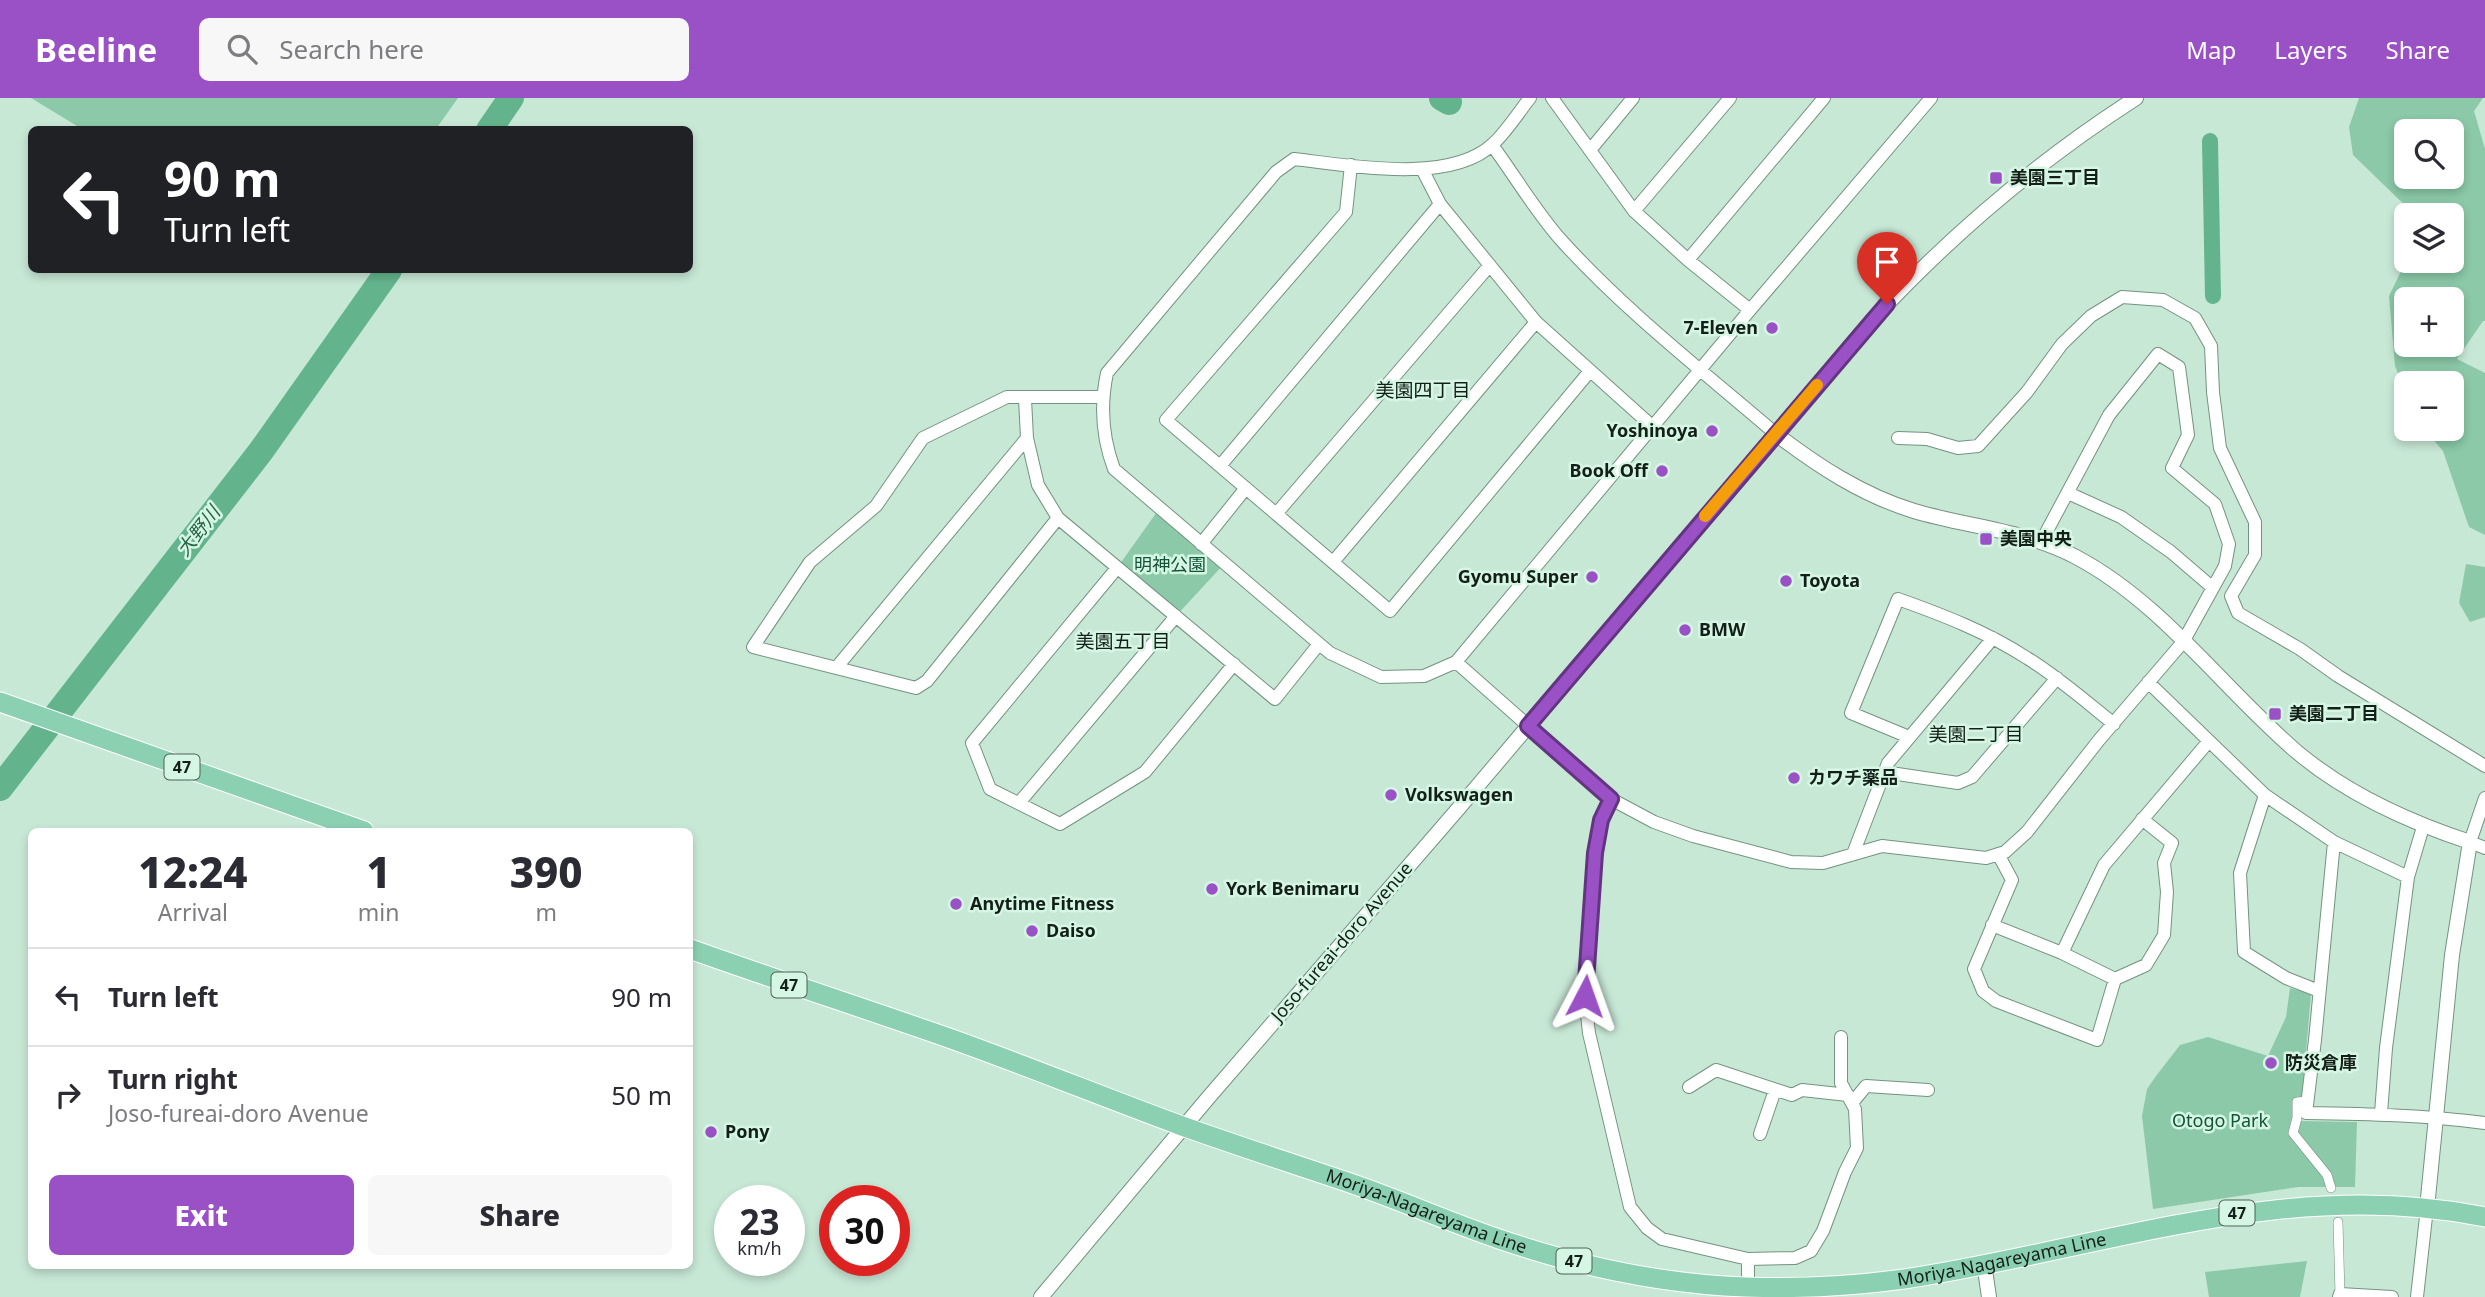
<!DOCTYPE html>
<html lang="en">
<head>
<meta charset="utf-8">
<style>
	body { margin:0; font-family:"Noto Sans","Noto Sans JP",sans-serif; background:#f7f7f7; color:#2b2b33; height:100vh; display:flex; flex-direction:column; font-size:26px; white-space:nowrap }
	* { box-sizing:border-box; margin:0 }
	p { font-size:23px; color:#7c7c81 }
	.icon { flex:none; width:38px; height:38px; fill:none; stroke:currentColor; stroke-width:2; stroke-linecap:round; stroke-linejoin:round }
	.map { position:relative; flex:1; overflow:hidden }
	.sheet { position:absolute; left:28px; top:730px; width:665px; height:441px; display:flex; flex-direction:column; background:#fff; border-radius:10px; box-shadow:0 4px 10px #0003 }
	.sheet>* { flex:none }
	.guide { position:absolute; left:28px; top:28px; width:665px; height:147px; border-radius:10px; box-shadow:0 4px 10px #0003; background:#202124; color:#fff; overflow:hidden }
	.tools { position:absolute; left:2394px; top:21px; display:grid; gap:14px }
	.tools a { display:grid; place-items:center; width:70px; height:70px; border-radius:10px; background:#fff; box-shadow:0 4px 10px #0003; font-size:35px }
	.speed { position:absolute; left:714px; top:1087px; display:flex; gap:14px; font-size:35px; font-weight:700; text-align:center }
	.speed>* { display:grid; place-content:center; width:91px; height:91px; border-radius:50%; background:#fff; box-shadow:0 4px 10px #0003; line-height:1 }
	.speed small { font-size:18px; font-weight:400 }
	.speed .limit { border:10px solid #d22; background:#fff; color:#111 }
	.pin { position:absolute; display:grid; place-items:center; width:60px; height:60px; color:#fff; margin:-72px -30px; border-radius:50% 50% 50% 0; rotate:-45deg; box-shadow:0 0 7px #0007 }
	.pin .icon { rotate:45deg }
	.me { position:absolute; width:77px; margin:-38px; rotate:4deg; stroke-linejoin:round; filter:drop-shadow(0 0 5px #0008) }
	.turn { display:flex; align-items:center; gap:24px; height:147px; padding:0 21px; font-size:32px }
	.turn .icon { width:91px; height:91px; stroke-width:2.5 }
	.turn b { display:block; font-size:49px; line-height:60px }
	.eta { display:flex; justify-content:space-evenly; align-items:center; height:119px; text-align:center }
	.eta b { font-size:42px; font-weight:800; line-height:49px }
	.button { display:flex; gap:14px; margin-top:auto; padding:14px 21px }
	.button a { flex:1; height:80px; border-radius:10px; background:#9951c5; color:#fff; font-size:28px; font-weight:800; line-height:80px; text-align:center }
	.button a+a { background:#f7f7f7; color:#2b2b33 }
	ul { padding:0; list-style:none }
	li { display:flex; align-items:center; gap:21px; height:98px; padding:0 21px; border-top:2px solid #e1e1e2 }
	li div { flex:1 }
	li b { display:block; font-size:26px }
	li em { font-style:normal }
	header { display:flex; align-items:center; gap:42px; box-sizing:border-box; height:98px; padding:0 35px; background:#9951c5; color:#fff }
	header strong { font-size:33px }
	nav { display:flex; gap:38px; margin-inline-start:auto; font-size:24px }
	.search { width:490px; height:63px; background:#f7f7f7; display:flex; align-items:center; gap:18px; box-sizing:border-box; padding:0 24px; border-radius:10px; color:#7c7c81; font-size:26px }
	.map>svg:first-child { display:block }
	.green { fill:#8bc9a8; fill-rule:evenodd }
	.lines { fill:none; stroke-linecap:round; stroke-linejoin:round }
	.canal { stroke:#63b48c; stroke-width:16 }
	.river { stroke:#63b48c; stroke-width:26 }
	.pedestrian-casing { stroke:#749281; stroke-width:10 }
	.minor-casing { stroke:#749281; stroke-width:14 }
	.tertiary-casing { stroke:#749281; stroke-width:16 }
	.primary-casing { stroke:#fff; stroke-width:21 }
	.pedestrian { stroke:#fff; stroke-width:9 }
	.minor { stroke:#fff; stroke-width:12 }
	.tertiary { stroke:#fff; stroke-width:14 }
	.primary { stroke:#8cd0b2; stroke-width:19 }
	.route-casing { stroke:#633580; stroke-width:18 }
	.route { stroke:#9951c5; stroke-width:12 }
	.slow { stroke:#f59e0b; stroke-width:12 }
	.poi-dot { fill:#9951c5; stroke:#d5f6e3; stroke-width:2.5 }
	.labels { text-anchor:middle; stroke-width:5; stroke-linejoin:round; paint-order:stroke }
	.shield { fill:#d5f6e3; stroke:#4d6055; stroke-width:2 }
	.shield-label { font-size:16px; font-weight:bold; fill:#131f18 }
	.poi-label { font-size:18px; font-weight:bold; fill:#131f18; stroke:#d5f6e3; text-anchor:start }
	.park-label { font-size:18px; fill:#135338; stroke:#d5f6e3 }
	.street-label { font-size:18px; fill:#131f18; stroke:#d5f6e3 }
	.neighbourhood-label { font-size:19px; fill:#131f18; stroke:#d5f6e3 }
	.water-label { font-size:19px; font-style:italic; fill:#286448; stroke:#d5f6e3 }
</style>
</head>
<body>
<header>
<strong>Beeline</strong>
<div class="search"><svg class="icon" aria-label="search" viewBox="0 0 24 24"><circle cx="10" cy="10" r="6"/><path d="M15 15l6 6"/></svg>Search here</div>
<nav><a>Map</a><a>Layers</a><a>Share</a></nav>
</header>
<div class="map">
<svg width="2485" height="1199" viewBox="0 0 2485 1199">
	<rect width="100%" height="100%" fill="#c8e8d6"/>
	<!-- green -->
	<path class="green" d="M 31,0 L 458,0 L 436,31 L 82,31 Z
		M 2359,0 L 2483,0 L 2474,13 L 2485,51 L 2485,223 L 2483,223 L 2457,261 L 2485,275 L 2485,437 L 2469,429 L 2443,353 L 2424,331 L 2452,331 L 2452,285 L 2406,285 L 2406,296 L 2395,268 L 2389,198 L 2406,163 L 2452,163 L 2452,117 L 2415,117 L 2353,57 L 2349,29 ZM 2452,33 L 2452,79 L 2406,79 L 2406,33 ZM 2452,201 L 2452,247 L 2406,247 L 2406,201 Z
		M 1159,411 L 1224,466 L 1176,518 L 1117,470 Z
		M 2466,466 L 2485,469 L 2485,519 L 2470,524 L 2459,505 Z
		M 2290,890 L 2311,896 L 2300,1023 L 2357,1024 L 2355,1089 L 2298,1089 L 2153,1111 L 2142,1018 L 2147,991 L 2156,978 L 2180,947 L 2208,939 L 2268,958 L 2286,919 Z
		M 2307,1163 L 2300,1199 L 2209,1199 L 2205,1174 Z"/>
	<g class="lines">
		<!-- canal -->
		<path class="canal" d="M 2210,43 L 2213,198"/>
		<!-- river -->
		<path class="river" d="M 1442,0 L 1449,4
			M 489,32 L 511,0
			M 0,690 L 261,353 L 389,172"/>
		<!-- pedestrian casing -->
		<g class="pedestrian-casing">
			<path id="pedestrian" d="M 2307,1003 L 2297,1004 L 2297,1020 L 2293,1035 L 2327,1077 L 2331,1090
				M 2338,1124 L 2340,1196"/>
		</g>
		<!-- minor casing -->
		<g class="minor-casing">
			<path id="minor" d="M 1530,0 C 1518,15 1507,33 1493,46 C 1450,87 1348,67 1294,61 L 1276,74 L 1107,275 C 1100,308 1102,339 1114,371 L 1330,555 L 1381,579 L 1424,578 L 1456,564 L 1750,212 L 1931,0
				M 1552,0 L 1634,113 L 1688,162 L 1750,212
				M 1492,47 C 1515,78 1536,114 1561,142 C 1625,213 1704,274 1776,336
				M 1591,51 L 1633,0
				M 1351,67 L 1346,114 L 1166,322 L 1390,513 L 1590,273
				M 1422,71 L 1440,106 L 1536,224 L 1653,329
				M 1634,113 L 1730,0
				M 1688,162 L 1824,0
				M 1025,301 L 1027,340 L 1038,387 L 1058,420 L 1275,601 L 1319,546
				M 1898,340 L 1927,341 L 1958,350 L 1978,348 L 2027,294 L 2062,246 L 2091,218 L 2122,199 L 2163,202 L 2195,220 L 2211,248 L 2213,294 L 2220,350 L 2255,424 L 2255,457 L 2231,498 L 2238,515 L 2300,551 L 2338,578 L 2485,668
				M 1220,368 L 1440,106
				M 2068,395 L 2121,419 L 2171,454 L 2213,490
				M 1276,416 L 1490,167
				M 1058,420 L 927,583 L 916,590 L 753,549 L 810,464 L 876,408 L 923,340 L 1007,299 L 1102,299
				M 1201,446 L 1246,390
				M 1333,464 L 1536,224
				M 1117,470 L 972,645 L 990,691 L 1060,726 L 1145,674 L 1234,566
				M 1456,564 L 1611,701 L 1654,724 L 1693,738 L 1791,764 L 1823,765 L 1882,748 L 1986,760 L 2005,754 L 2027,734 L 2099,642 L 2183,544 L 2225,468 L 2229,446 L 2215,406 L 2172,370 L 2188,337 L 2179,269 L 2158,256 L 2109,317 L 2041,444
				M 836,570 L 1027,340
				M 2148,584 L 2265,697 L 2334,744 L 2408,779
				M 1909,639 L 1851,615 L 1898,501 C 1943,517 1987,534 2027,560 C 2058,579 2085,603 2114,626
				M 1884,674 L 1958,685 L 1972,679 L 2057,580
				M 2265,697 L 2240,775 L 2244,854 L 2286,880 L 2319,893
				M 2485,700 L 2470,744 L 2485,750
				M 1611,701 L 1601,721 L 1595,755 L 1585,898 L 1589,935 L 1630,1109 L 1647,1130 L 1662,1141 L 1748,1161 L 1748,1199
				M 1019,705 L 1176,518
				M 2334,744 L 2315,942 L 2306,1015 C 2368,1016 2423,1017 2485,1025
				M 1853,756 L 1888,665 L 1993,540
				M 1998,756 L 2012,782 L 1974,871 L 1983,893 L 1996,903 L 2097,942 L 2115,881
				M 1992,827 L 2062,855 L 2115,881 L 2146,867 L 2164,837 L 2167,794 L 2164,765 L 2172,745 L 2142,721
				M 2062,855 L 2104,767 L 2209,643
				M 1689,989 L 1716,972 L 1792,997 L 1802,992 L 1848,997
				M 1852,1005 L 1866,988 L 1928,992
				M 2381,1015 L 2386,950 L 2408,779 L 2423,729
				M 1760,1036 L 1775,992
				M 1748,1161 L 1795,1160 L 1811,1153 L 1823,1133 L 1845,1074 L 1857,1050 L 1855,1011 L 1841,985 L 1841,939
				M 2339,1199 L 2340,1196 L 2392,1199
				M 2417,1199 L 2427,1110"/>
		</g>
		<!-- tertiary casing -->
		<g class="tertiary-casing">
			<path id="tertiary" d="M 1776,336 C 1818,368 1862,397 1914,413 C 1968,429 2025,432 2076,459 C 2163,505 2223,591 2297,654 C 2347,696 2409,724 2470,744 L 2452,857 L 2427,1110
				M 1984,1165 L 1989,1199
				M 1041,1199 L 1208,1000 L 1458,711 L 1873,221 C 1952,136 2038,63 2136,0"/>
		</g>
		<!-- primary casing -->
		<g class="primary-casing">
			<g id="primary">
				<path d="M 0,604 L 364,733"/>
				<path id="s1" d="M 690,851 C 774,881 860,909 946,939 C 1025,967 1103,999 1182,1028 C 1238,1048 1294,1066 1350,1085 C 1400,1102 1449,1124 1499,1141 C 1578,1168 1662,1186 1745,1189 C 1798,1191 1852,1188 1904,1181 C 2099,1152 2286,1078 2485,1119"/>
			</g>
		</g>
		<!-- pedestrian -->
		<use href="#pedestrian" class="pedestrian"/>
		<!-- minor -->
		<use href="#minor" class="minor"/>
		<!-- tertiary -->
		<use href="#tertiary" class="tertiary"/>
		<!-- primary -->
		<use href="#primary" class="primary"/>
	</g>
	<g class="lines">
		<!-- route casing -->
		<g class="route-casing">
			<path id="route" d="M 1585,898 L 1595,755 L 1601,722 L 1611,701 L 1528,628 L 1887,206"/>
		</g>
		<!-- route -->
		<use href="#route" class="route"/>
		<!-- slow -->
		<path class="slow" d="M 1705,418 L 1817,287"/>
	</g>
	<!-- markers -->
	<g class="poi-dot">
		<rect x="1989" y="73" width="14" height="14" rx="3.5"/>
		<circle cx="1772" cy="230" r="7"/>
		<circle cx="1712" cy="333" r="7"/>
		<circle cx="1662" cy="373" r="7"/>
		<rect x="1979" y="434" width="14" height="14" rx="3.5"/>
		<circle cx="1592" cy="479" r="7"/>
		<circle cx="1786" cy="483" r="7"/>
		<circle cx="1685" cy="532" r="7"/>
		<rect x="2268" y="609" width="14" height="14" rx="3.5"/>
		<circle cx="1794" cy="680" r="7"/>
		<circle cx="1391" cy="697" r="7"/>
		<circle cx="1212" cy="791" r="7"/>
		<circle cx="956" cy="806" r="7"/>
		<circle cx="1032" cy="833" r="7"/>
		<circle cx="2271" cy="965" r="7"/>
		<circle cx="711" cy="1034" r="7"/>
	</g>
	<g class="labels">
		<!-- shield labels -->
		<g class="shield">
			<rect x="164.5" y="656.5" width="35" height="25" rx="5"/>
			<rect x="771.5" y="874.5" width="35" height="25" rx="5"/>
			<rect x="2219.5" y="1102.5" width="35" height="25" rx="5"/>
			<rect x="1556.5" y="1150.5" width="35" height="25" rx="5"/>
		</g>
		<g class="shield-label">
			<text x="182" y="675">47</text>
			<text x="789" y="893">47</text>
			<text x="2237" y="1121">47</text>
			<text x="1574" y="1169">47</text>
		</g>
		<!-- poi labels -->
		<g class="poi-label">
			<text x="2010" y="86">美園三丁目</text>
			<text x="1758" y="236" text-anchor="end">7-Eleven</text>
			<text x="1698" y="339" text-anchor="end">Yoshinoya</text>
			<text x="1648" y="379" text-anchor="end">Book Off</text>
			<text x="2000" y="447">美園中央</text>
			<text x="1578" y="485" text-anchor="end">Gyomu Super</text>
			<text x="1800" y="489">Toyota</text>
			<text x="1699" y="538">BMW</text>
			<text x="2289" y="622">美園二丁目</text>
			<text x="1808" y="686">カワチ薬品</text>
			<text x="1405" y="703">Volkswagen</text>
			<text x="1226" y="797">York Benimaru</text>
			<text x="970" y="812">Anytime Fitness</text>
			<text x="1046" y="839">Daiso</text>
			<text x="2285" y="971">防災倉庫</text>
			<text x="725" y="1040">Pony</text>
		</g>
		<!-- park labels -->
		<g class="park-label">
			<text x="1170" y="473">明神公園</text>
			<text x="2220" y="1029">Otogo Park</text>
		</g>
		<!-- street labels -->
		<g class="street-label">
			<text transform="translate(1342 844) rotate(-49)" y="6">Joso-fureai-doro Avenue</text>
			<text dy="6" stroke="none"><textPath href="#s1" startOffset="782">Moriya-Nagareyama Line</textPath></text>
			<text dy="6" stroke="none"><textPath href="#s1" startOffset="1370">Moriya-Nagareyama Line</textPath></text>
		</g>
		<!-- neighbourhood labels -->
		<g class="neighbourhood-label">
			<text x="1423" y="299">美園四丁目</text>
			<text x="1123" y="550">美園五丁目</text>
			<text x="1976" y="643">美園二丁目</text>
		</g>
		<!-- water labels -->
		<g class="water-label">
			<text transform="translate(198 433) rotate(-52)" y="7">大野川</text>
		</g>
	</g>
</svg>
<div class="tools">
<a><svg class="icon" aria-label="search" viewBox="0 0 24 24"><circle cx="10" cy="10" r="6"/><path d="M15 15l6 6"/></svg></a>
<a><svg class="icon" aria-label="layers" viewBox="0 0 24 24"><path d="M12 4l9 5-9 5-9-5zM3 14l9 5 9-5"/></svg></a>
<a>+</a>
<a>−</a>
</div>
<div class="speed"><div>23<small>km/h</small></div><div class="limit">30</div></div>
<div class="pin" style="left:1887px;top:206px;background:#d93025"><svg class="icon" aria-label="arrive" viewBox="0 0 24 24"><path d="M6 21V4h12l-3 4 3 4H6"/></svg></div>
<svg class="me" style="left:1585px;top:898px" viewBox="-20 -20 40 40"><path d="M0-17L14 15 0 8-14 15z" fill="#9951c5" stroke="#fff" stroke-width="4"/></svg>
<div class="guide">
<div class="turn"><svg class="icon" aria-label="left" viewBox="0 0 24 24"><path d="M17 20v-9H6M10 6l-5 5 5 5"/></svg><div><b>90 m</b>Turn left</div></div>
</div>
<section class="sheet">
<div class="eta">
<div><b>12:24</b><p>Arrival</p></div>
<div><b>1</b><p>min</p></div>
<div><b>390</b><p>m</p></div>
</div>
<ul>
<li><svg class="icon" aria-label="left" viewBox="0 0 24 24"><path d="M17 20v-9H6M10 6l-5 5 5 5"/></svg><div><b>Turn left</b></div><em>90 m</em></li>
<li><svg class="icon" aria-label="right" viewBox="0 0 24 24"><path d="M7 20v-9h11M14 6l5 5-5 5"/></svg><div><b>Turn right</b><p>Joso-fureai-doro Avenue</p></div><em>50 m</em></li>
</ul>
<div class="button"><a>Exit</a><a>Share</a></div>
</section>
</div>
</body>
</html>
